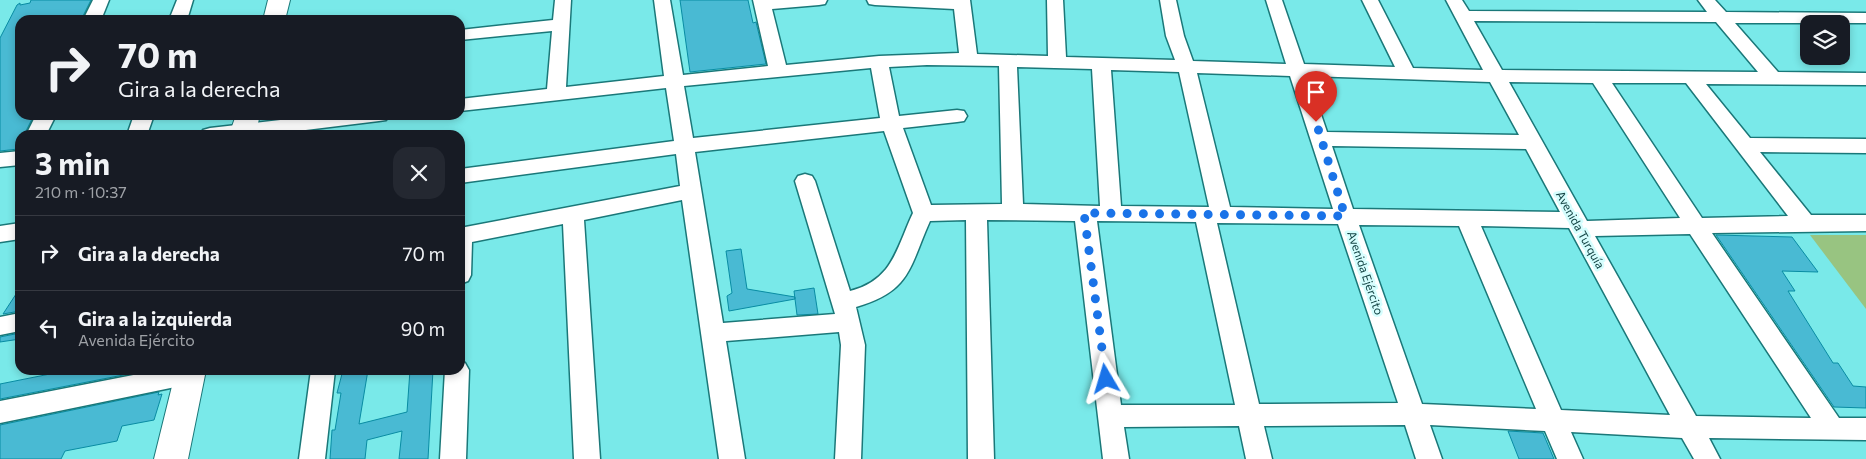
<!DOCTYPE html>
<html lang="es">
<head>
<meta charset="utf-8">
<style>
	body { margin:0; font-family:Commissioner,sans-serif; background:#242831; color:#f1f3f6; height:100vh; display:flex; flex-direction:column; font-size:19px; white-space:nowrap }
	* { box-sizing:border-box; margin:0 }
	p { font-size:16px; color:#9ea1a6 }
	.icon { flex:none; width:28px; height:28px; fill:none; stroke:currentColor; stroke-width:2; stroke-linecap:round; stroke-linejoin:round }
	.map { position:relative; flex:1; overflow:hidden }
	.drawer { position:absolute; left:15px; top:130px; width:450px; height:245px; display:flex; flex-direction:column; background:#171b24; border-radius:15px; box-shadow:0 2px 8px #0003 }
	.drawer>* { flex:none }
	.top-card { position:absolute; left:15px; top:15px; width:450px; height:105px; border-radius:15px; box-shadow:0 2px 8px #0003; background:#171b24; color:#f1f3f6; overflow:hidden }
	.controls { position:absolute; left:1800px; top:15px; display:grid; gap:10px }
	.controls a { display:grid; place-items:center; width:50px; height:50px; border-radius:10px; background:#171b24; box-shadow:0 2px 8px #0003; font-size:25px }
	.pin { position:absolute; display:grid; place-items:center; width:42px; height:42px; color:#fff; margin:-51px -21px; border-radius:50% 50% 50% 0; rotate:-45deg; box-shadow:0 0 5px #0007 }
	.pin .icon { rotate:45deg }
	.me { position:absolute; width:55px; margin:-28px; rotate:353deg; stroke-linejoin:round; filter:drop-shadow(0 0 4px #0008) }
	.turn { display:flex; align-items:center; gap:18px; height:105px; padding:0 20px; font-size:22px }
	.turn .icon { width:65px; height:65px; stroke-width:2.5 }
	.turn b { display:block; font-size:35px; line-height:42px }
	.round { display:grid; place-items:center; flex:none; width:52px; height:52px; border-radius:15px; background:#242831 }
	.overview { display:flex; align-items:center; justify-content:space-between; height:85px; padding:0 20px }
	h1 { font-size:30px; font-weight:700; line-height:38px }
	ul { padding:0; list-style:none }
	li { display:flex; align-items:center; gap:15px; height:75px; padding:0 20px; border-top:1px solid #363941 }
	li div { flex:1 }
	li b { display:block; font-size:19px }
	li em { font-style:normal }
	.map>svg:first-child { display:block }
	.green { fill:#98c481 }
	.building { fill:#49bad3; stroke:#098ca3 }
	.lines { fill:none; stroke-linecap:round; stroke-linejoin:round }
	.minor-casing { stroke:#1a7879; stroke-width:3 }
	.tertiary-casing { stroke:#1a7879; stroke-width:2 }
	.minor { fill:#fff; fill-rule:evenodd }
	.tertiary { fill:#fff; fill-rule:evenodd }
	.route { stroke:#1a73e8; stroke-width:9; stroke-dasharray:0 16.2 }
	.labels { text-anchor:middle; stroke-width:5; stroke-linejoin:round; paint-order:stroke }
	.street-label { font-size:12px; fill:#144545; stroke:#d6fefe }
</style>
</head>
<body>
<div class="map">
<svg width="1866" height="459" viewBox="0 0 1866 459">
	<rect width="100%" height="100%" fill="#79e9e9"/>
	<!-- green -->
	<path class="green" d="M 1810,235 L 1866,235 L 1866,309 Z"/>
	<!-- building -->
	<path class="building" d="M 31,0 L 91,0 L 83,16 L 41,16 L 20,20 L 20,115 L 34,115 L 24,135 L 20,135 L 18,149 L 0,151 L 0,38 L 17,5 L 20,3 L 20,5 L 30,3 Z
		M 680,0 L 748,0 L 753,23 L 756,22 L 766,64 L 690,72 Z
		M 1716,235 L 1792,237 L 1818,272 L 1782,271 L 1795,291 L 1788,291 L 1833,363 L 1838,363 L 1853,386 L 1866,387 L 1866,408 L 1834,407 Z
		M 741,249 L 747,289 L 795,297 L 795,299 L 729,311 L 727,296 L 732,293 L 726,251 Z
		M 20,288 L 20,311 L 3,314 Z
		M 814,288 L 818,314 L 797,315 L 794,291 Z
		M 20,333 L 20,339 L 0,342 L 0,337 Z
		M 70,370 L 149,370 L 0,399 L 0,384 Z
		M 343,370 L 368,370 L 359,424 L 407,412 L 410,370 L 433,370 L 428,459 L 399,459 L 402,431 L 367,440 L 365,459 L 330,459 L 332,430 L 335,430 L 341,393 L 337,393 Z
		M 159,392 L 158,395 L 162,394 L 154,420 L 122,426 L 117,441 L 65,451 L 61,459 L 0,459 L 0,425 Z
		M 1508,431 L 1543,433 L 1554,459 L 1519,459 Z"/>
	<g class="lines">
		<!-- minor casing -->
		<g class="minor-casing">
			<path id="minor" d="M 93,0 L 109,0 L 101,20 L 83,20 Z
				M 177,0 L 193,0 L 187,20 L 169,20 Z
				M 555,0 L 571,0 L 566,87 L 664,76 L 654,0 L 670,0 L 683,75 L 768,66 L 753,0 L 827,0 L 825,4 L 819,5 L 772,9 L 786,65 L 879,56 L 959,53 L 954,9 L 875,5 L 869,4 L 867,0 L 970,0 L 977,54 L 1048,56 L 1047,0 L 1063,0 L 1066,57 L 1175,60 L 1166,36 L 1160,0 L 1176,0 L 1184,36 L 1193,61 L 1286,64 L 1266,0 L 1282,0 L 1304,64 L 1395,67 L 1362,0 L 1378,0 L 1413,68 L 1483,70 L 1446,0 L 1462,0 L 1469,11 L 1707,12 L 1698,0 L 1715,0 L 1726,12 L 1866,13 L 1866,23 L 1735,23 L 1778,72 L 1866,73 L 1866,85 L 1706,84 L 1750,138 L 1866,139 L 1866,153 L 1760,152 L 1811,215 L 1866,215 L 1866,231 L 1712,233 L 1839,418 L 1866,418 L 1866,440 L 1709,438 L 1720,459 L 1694,459 L 1682,438 L 1571,432 L 1583,459 L 1557,459 L 1545,431 L 1430,425 L 1442,459 L 1416,459 L 1405,425 L 1264,426 L 1272,459 L 1246,459 L 1239,426 L 1124,427 L 1129,459 L 1103,459 L 1075,221 L 987,220 L 994,459 L 968,459 L 966,220 L 930,221 C 909,268 911,291 856,307 L 865,345 L 861,459 L 835,459 L 841,345 L 839,332 L 726,341 L 745,459 L 719,459 L 682,200 L 584,220 L 600,459 L 574,459 L 563,224 L 472,242 L 471,275 L 468,281 L 460,284 L 460,228 L 680,186 L 676,154 L 460,183 L 460,169 L 674,141 L 666,88 L 460,111 L 460,99 L 547,89 L 552,31 L 460,40 L 460,30 L 553,20 ZM 1474,21 L 1716,22 L 1758,72 L 1502,70 ZM 927,65 L 999,66 L 1002,204 L 931,205 L 903,128 L 957,122 L 964,121 L 967,116 L 964,111 L 957,110 L 899,116 L 889,67 ZM 1017,67 L 1092,69 L 1100,206 L 1023,204 ZM 871,68 L 880,118 L 693,138 L 684,86 ZM 1111,70 L 1179,72 L 1209,207 L 1121,206 ZM 1197,73 L 1290,76 L 1333,209 L 1230,207 ZM 1308,76 L 1490,82 L 1519,135 L 1327,132 ZM 1509,82 L 1593,83 L 1680,218 L 1587,221 ZM 1612,83 L 1686,83 L 1788,216 L 1702,218 ZM 884,131 L 913,213 C 896,249 893,280 850,291 L 815,181 L 812,176 L 805,174 L 798,176 L 795,181 L 835,314 L 723,323 L 695,152 ZM 1332,146 L 1526,149 L 1560,212 L 1353,209 ZM 1097,221 L 1196,222 L 1235,405 L 1121,405 ZM 1217,223 L 1338,224 L 1398,403 L 1259,404 ZM 1359,225 L 1459,226 L 1536,409 L 1422,404 ZM 1481,226 L 1569,228 L 1670,415 L 1561,410 ZM 1690,234 L 1811,418 L 1696,416 L 1595,236 Z
				M 36,115 L 56,115 L 46,135 L 26,135 Z
				M 134,115 L 154,115 L 147,135 L 127,135 Z
				M 324,115 L 389,115 L 386,120 L 379,121 L 265,135 L 200,135 L 203,130 L 210,128 Z
				M 20,151 L 20,165 L 0,167 L 0,153 Z
				M 20,223 L 20,239 L 0,242 L 0,226 Z
				M 20,313 L 20,331 L 0,335 L 0,317 Z
				M 460,361 L 465,363 L 469,370 L 466,459 L 440,459 L 445,370 L 460,370 Z
				M 159,370 L 200,370 L 202,374 L 198,381 L 190,384 L 0,423 L 0,401 Z
				M 311,370 L 335,370 L 325,459 L 299,459 Z"/>
		</g>
		<!-- tertiary casing -->
		<g class="tertiary-casing">
			<path id="tertiary" d="M 268,0 L 290,0 L 285,20 L 263,20 Z
				M 236,115 L 260,115 L 255,135 L 229,135 Z
				M 176,370 L 206,370 L 188,459 L 154,459 Z"/>
		</g>
		<!-- minor -->
		<use href="#minor" class="minor"/>
		<!-- tertiary -->
		<use href="#tertiary" class="tertiary"/>
	</g>
	<g class="lines">
		<!-- route -->
		<path class="route" d="M 1106,379 L 1084,213 L 1345,216 L 1316,122"/>
	</g>
	<g class="labels">
		<!-- street labels -->
		<g class="street-label">
			<text transform="translate(1580 230) rotate(61)" y="4">Avenida Turquía</text>
			<text transform="translate(1365 273) rotate(71)" y="4">Avenida Ejército</text>
		</g>
	</g>
</svg>
<div class="controls">
<a><svg class="icon" aria-label="layers" viewBox="0 0 24 24"><path d="M12 4l9 5-9 5-9-5zM3 14l9 5 9-5"/></svg></a>
</div>
<div class="pin" style="left:1316px;top:122px;background:#d93025"><svg class="icon" aria-label="arrive" viewBox="0 0 24 24"><path d="M6 21V4h12l-3 4 3 4H6"/></svg></div>
<svg class="me" style="left:1106px;top:379px" viewBox="-20 -20 40 40"><path d="M0-17L14 15 0 8-14 15z" fill="#1a73e8" stroke="#fff" stroke-width="4"/></svg>
<div class="top-card">
<div class="turn"><svg class="icon" aria-label="right" viewBox="0 0 24 24"><path d="M7 20v-9h11M14 6l5 5-5 5"/></svg><div><b>70 m</b>Gira a la derecha</div></div>
</div>
<section class="drawer">
<div class="overview"><div><h1>3 min</h1><p>210 m · 10:37</p></div><a class="round"><svg class="icon" aria-label="close" viewBox="0 0 24 24"><path d="M6 6l12 12M18 6L6 18"/></svg></a></div>
<ul>
<li><svg class="icon" aria-label="right" viewBox="0 0 24 24"><path d="M7 20v-9h11M14 6l5 5-5 5"/></svg><div><b>Gira a la derecha</b></div><em>70 m</em></li>
<li><svg class="icon" aria-label="left" viewBox="0 0 24 24"><path d="M17 20v-9H6M10 6l-5 5 5 5"/></svg><div><b>Gira a la izquierda</b><p>Avenida Ejército</p></div><em>90 m</em></li>
</ul>
</section>
</div>
</body>
</html>
